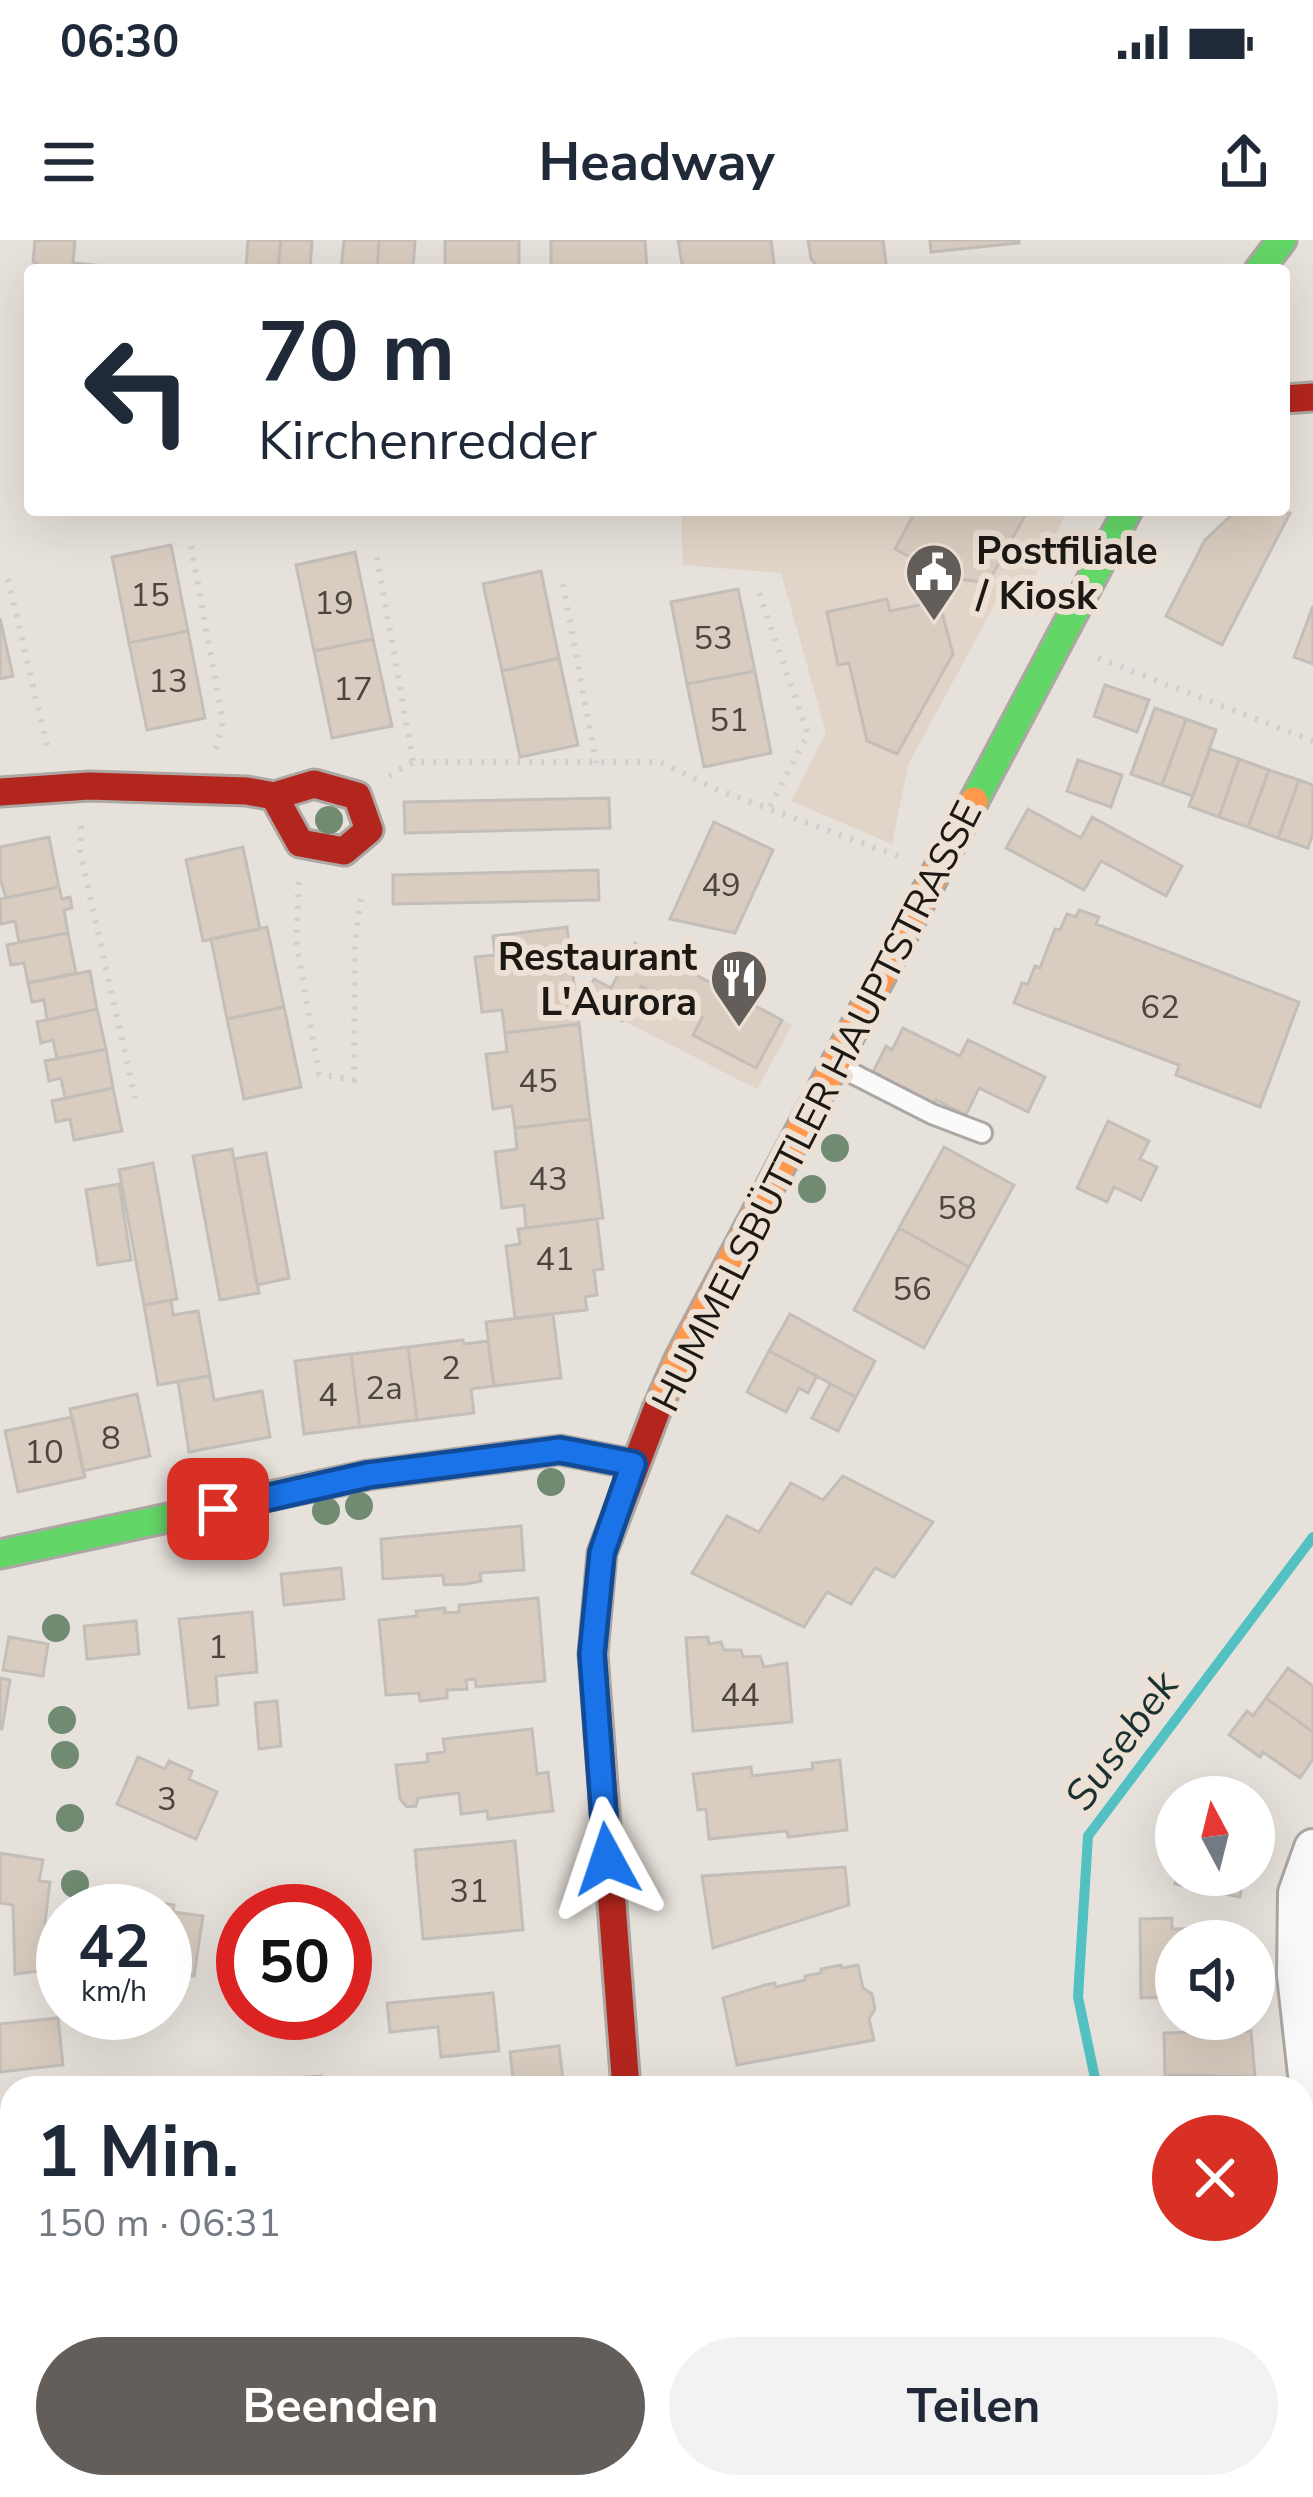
<!DOCTYPE html>
<html lang="de">
<head>
<meta charset="utf-8">
<style>
	body { margin:0; font-family:"Nunito Sans",sans-serif; background:#f2f2f3; color:#1f2937; height:100vh; display:flex; flex-direction:column; font-size:45px; white-space:nowrap }
	* { box-sizing:border-box; margin:0 }
	p { font-size:39px; color:#747a83 }
	.icon { flex:none; width:66px; height:66px; fill:none; stroke:currentColor; stroke-width:2; stroke-linecap:round; stroke-linejoin:round }
	.map { position:relative; flex:1; overflow:hidden }
	.details { position:absolute; left:0px; top:1836px; width:1314px; height:423px; display:flex; flex-direction:column; background:#fff; border-radius:36px 36px 0 0; box-shadow:0 12px 48px #0002 }
	.details>* { flex:none }
	.top-card { position:absolute; left:24px; top:24px; width:1266px; height:252px; border-radius:12px; box-shadow:0 12px 48px #0002; background:#fff; color:#1f2937; overflow:hidden }
	.needle { width:78px; rotate:353deg }
	.buttons { position:absolute; left:1155px; top:1536px; display:grid; gap:24px }
	.buttons a { display:grid; place-items:center; width:120px; height:120px; border-radius:50%; background:#fff; box-shadow:0 12px 48px #0002; font-size:60px }
	.speed { position:absolute; left:36px; top:1644px; display:flex; gap:24px; font-size:60px; font-weight:700; text-align:center }
	.speed>* { display:grid; place-content:center; width:156px; height:156px; border-radius:50%; background:#fff; box-shadow:0 12px 48px #0002; line-height:1 }
	.speed small { font-size:30px; font-weight:400 }
	.speed .limit { border:18px solid #d22; background:#fff; color:#111 }
	.pin { position:absolute; display:grid; place-items:center; width:102px; height:102px; color:#fff; margin:-51px; border-radius:24px; box-shadow:0 6px 18px #0006 }
	.me { position:absolute; width:132px; margin:-66px; rotate:355deg; stroke-linejoin:round; filter:drop-shadow(0 0 9px #0008) }
	.turn { display:flex; align-items:center; gap:42px; height:252px; padding:0 36px; font-size:54px }
	.turn .icon { width:156px; height:156px; stroke-width:2.5 }
	.turn b { display:block; font-size:84px; line-height:102px }
	.round { display:grid; place-items:center; flex:none; width:126px; height:126px; border-radius:63px; background:#f2f2f3 }
	.summary { display:flex; align-items:center; justify-content:space-between; height:204px; padding:0 36px }
	h1 { font-size:72px; font-weight:700; line-height:90px }
	.action { display:flex; gap:24px; margin-top:auto; padding:24px 36px }
	.action a { flex:1; height:138px; border-radius:72px; background:#635e5a; color:#fff; font-size:48px; font-weight:700; line-height:138px; text-align:center }
	.action a+a { background:#f2f2f3; color:#1f2937 }
	.status { display:flex; justify-content:space-between; align-items:center; height:84px; padding:0 60px; background:#fff; direction:ltr }
	.status svg { height:33px; fill:currentColor }
	header { display:flex; justify-content:space-between; align-items:center; height:156px; padding:0 36px; background:#fff; font-size:54px; font-weight:700 }
	.map>svg:first-child { display:block }
	.built { fill:#e1d4c8 }
	.park { fill:#bcd3b9 }
	.garden { fill:url(#garden-dots) }
	.lines { fill:none; stroke-linecap:round; stroke-linejoin:round }
	.stream { stroke:#53c1c2; stroke-width:10 }
	.building { fill:#d9ccc0; stroke:#c4beb9; stroke-width:3 }
	.lane-casing { stroke:#aca7a2; stroke-width:24 }
	.street-casing { stroke:#aca7a2; stroke-width:42 }
	.fast-casing { stroke:#aca7a2; stroke-width:33 }
	.slow-casing { stroke:#aca7a2; stroke-width:33 }
	.jam-casing { stroke:#aca7a2; stroke-width:33 }
	.path { stroke:#d1cecd; stroke-width:6; stroke-dasharray:3 9; stroke-linecap:butt }
	.lane { stroke:#fbfafa; stroke-width:18 }
	.street { stroke:#fbfafa; stroke-width:36 }
	.fast { stroke:#63d668; stroke-width:27 }
	.slow { stroke:#ff974d; stroke-width:27 }
	.jam { stroke:#b3261e; stroke-width:27 }
	.tree { fill:#708b72 }
	.route-casing { stroke:#114b97; stroke-width:30 }
	.route { stroke:#1a73e8; stroke-width:21 }
	.labels { text-anchor:middle; stroke-width:12; stroke-linejoin:round; paint-order:stroke }
	.number-label { font-size:33px; fill:#4c4640 }
	.poi-label { font-size:39px; font-weight:bold; fill:#1c1814; stroke:#ede0d5; text-anchor:start }
	.street-label { font-size:39px; fill:#1c1814; stroke:#ede0d5 }
	.water-label { font-size:42px; font-style:italic; fill:#1a3132; stroke:#ede0d5 }
</style>
</head>
<body>
<div class="status"><b>06:30</b><svg viewBox="0 0 49 12"><path d="M0 12V9h3v3zM5 12V6h3v6zM10 12V3h3v9zM15 12V0h3v12zM26 1h20v11H26zM47 4h2v5h-2z"/></svg></div>
<header><svg class="icon" aria-label="menu" viewBox="0 0 24 24"><path d="M4 6h16M4 12h16M4 18h16"/></svg>Headway<svg class="icon" aria-label="share" viewBox="0 0 24 24"><path d="M12 15V3M7 8l5-5 5 5M5 13v7h14v-7"/></svg></header>
<div class="map">
<svg width="1313" height="2257" viewBox="0 0 1313 2257">
	<defs>
		<pattern id="garden-dots" width="8" height="8" patternUnits="userSpaceOnUse" patternTransform="scale(3)"><rect width="8" height="8" fill="#bcd3b9"/><path d="M2 2h.1M6 6h.1" fill="none" stroke="#a1b49e" stroke-width="1.8" stroke-linecap="round"/></pattern>
	</defs>
	<rect width="100%" height="100%" fill="#e7e1db"/>
	<!-- built -->
	<path class="built" d="M 681,270 L 1068,270 L 1027,351 L 1003,349 L 908,525 L 892,604 L 791,561 L 826,492 L 781,333 L 683,325 Z
		M 635,703 L 792,785 L 757,849 L 583,760 L 594,739 L 612,747 Z"/>
	<!-- park -->
	<path class="park" d="M 225,2247 L 577,2247 L 572,2257 L 219,2257 Z"/>
	<!-- garden -->
	<path class="garden" d="M 0,1915 L 12,1917 L 12,2247 L 225,2247 L 218,2257 L 0,2257 Z"/>
	<g class="lines">
		<!-- stream -->
		<path class="stream" d="M 1097,1848 L 1078,1757 L 1088,1596 L 1313,1297
			M 1106,2257 L 1106,2247"/>
	</g>
	<!-- building -->
	<path class="building" d="M 35,0 L 75,0 L 73,23 L 107,26 L 107,30 L 37,30 L 37,23 L 33,22 Z
		M 248,0 L 281,0 L 278,28 L 246,26 Z
		M 281,0 L 312,0 L 310,30 L 278,28 Z
		M 344,0 L 379,0 L 377,30 L 341,30 Z
		M 379,0 L 415,0 L 413,30 L 377,30 Z
		M 445,0 L 519,0 L 519,30 L 445,30 Z
		M 551,0 L 645,0 L 647,30 L 551,30 Z
		M 678,0 L 771,0 L 775,30 L 683,30 Z
		M 808,0 L 883,0 L 887,30 L 821,30 L 811,19 Z
		M 930,0 L 1019,0 L 1019,3 L 931,12 Z
		M 916,270 L 1028,270 L 988,343 L 959,339 L 961,325 L 933,312 L 926,326 L 895,309 Z
		M 1237,270 L 1290,273 L 1222,405 L 1166,376 L 1205,300 Z
		M 171,305 L 188,391 L 129,403 L 112,317 Z
		M 355,312 L 373,399 L 314,411 L 296,325 Z
		M 541,331 L 559,418 L 502,431 L 483,344 Z
		M 738,349 L 755,431 L 687,444 L 671,362 Z
		M 887,359 L 890,371 L 939,361 L 953,414 L 897,514 L 867,501 L 849,423 L 838,425 L 827,372 Z
		M 1313,366 L 1313,424 L 1294,417 Z
		M 0,378 L 13,436 L 0,439 Z
		M 188,391 L 205,478 L 147,490 L 129,403 Z
		M 373,399 L 392,486 L 332,498 L 314,411 Z
		M 559,418 L 578,505 L 520,517 L 502,431 Z
		M 755,431 L 771,513 L 704,527 L 687,444 Z
		M 1105,445 L 1149,460 L 1137,492 L 1094,476 Z
		M 1155,468 L 1186,479 L 1162,545 L 1131,534 Z
		M 1186,479 L 1216,490 L 1193,556 L 1162,545 Z
		M 1210,509 L 1239,519 L 1219,577 L 1189,566 Z
		M 1239,519 L 1269,530 L 1248,587 L 1219,577 Z
		M 1078,520 L 1122,535 L 1111,567 L 1067,551 Z
		M 1269,530 L 1299,540 L 1278,598 L 1248,587 Z
		M 1299,540 L 1313,545 L 1313,593 L 1308,608 L 1278,598 Z
		M 609,558 L 610,588 L 405,593 L 404,562 Z
		M 1028,569 L 1081,598 L 1092,577 L 1182,626 L 1166,656 L 1101,621 L 1084,650 L 1006,608 Z
		M 714,582 L 773,610 L 735,693 L 670,679 Z
		M 49,597 L 59,647 L 6,658 L 0,638 L 0,607 Z
		M 243,607 L 260,689 L 203,701 L 186,620 Z
		M 598,630 L 599,660 L 393,664 L 393,635 Z
		M 59,647 L 62,659 L 70,657 L 72,668 L 64,670 L 68,693 L 19,702 L 15,681 L 1,684 L 0,659 Z
		M 1079,670 L 1099,677 L 1096,684 L 1299,762 L 1260,867 L 1176,835 L 1179,825 L 1014,763 L 1022,743 L 1028,744 L 1035,726 L 1040,728 L 1055,689 L 1060,690 L 1067,674 L 1076,677 Z
		M 267,687 L 284,767 L 227,779 L 211,699 Z
		M 567,687 L 579,784 L 505,793 L 502,770 L 482,772 L 475,717 L 495,715 L 493,696 Z
		M 68,693 L 76,733 L 28,743 L 24,723 L 11,725 L 7,705 Z
		M 635,703 L 782,780 L 756,828 L 693,795 L 702,778 L 641,746 L 622,781 L 583,760 L 594,739 L 611,748 Z
		M 90,731 L 97,769 L 47,780 L 44,760 L 32,762 L 28,743 Z
		M 284,767 L 301,847 L 244,859 L 227,779 Z
		M 97,769 L 106,809 L 57,819 L 53,800 L 41,803 L 37,782 Z
		M 579,784 L 590,879 L 515,888 L 512,866 L 493,869 L 486,814 L 507,812 L 505,793 Z
		M 903,788 L 960,816 L 968,800 L 1045,837 L 1028,872 L 979,848 L 966,875 L 936,860 L 933,867 L 877,840 L 880,835 L 873,832 L 886,806 L 892,810 Z
		M 106,809 L 113,848 L 65,858 L 61,838 L 49,841 L 45,821 Z
		M 113,848 L 122,891 L 74,900 L 70,879 L 56,882 L 52,861 Z
		M 590,879 L 603,978 L 526,988 L 524,965 L 502,968 L 495,912 L 517,909 L 515,888 Z
		M 1108,881 L 1149,901 L 1140,919 L 1157,927 L 1141,960 L 1114,947 L 1107,962 L 1077,948 Z
		M 944,907 L 1014,945 L 969,1027 L 899,988 Z
		M 232,909 L 259,1053 L 220,1060 L 193,916 Z
		M 266,913 L 289,1038 L 257,1045 L 234,919 Z
		M 153,923 L 177,1059 L 144,1065 L 119,930 Z
		M 119,944 L 131,1020 L 98,1025 L 86,950 Z
		M 597,979 L 603,1029 L 594,1030 L 597,1055 L 585,1057 L 587,1070 L 515,1078 L 506,1006 L 520,1004 L 518,989 Z
		M 899,988 L 969,1027 L 924,1108 L 854,1070 Z
		M 171,1060 L 173,1075 L 198,1071 L 210,1136 L 158,1145 L 144,1065 Z
		M 553,1074 L 561,1138 L 494,1146 L 486,1082 Z
		M 790,1074 L 875,1121 L 856,1157 L 769,1111 Z
		M 463,1100 L 464,1104 L 488,1101 L 494,1146 L 471,1149 L 474,1173 L 417,1180 L 408,1107 Z
		M 408,1107 L 417,1180 L 360,1187 L 351,1114 Z
		M 769,1111 L 817,1136 L 808,1153 L 799,1148 L 786,1172 L 747,1152 Z
		M 351,1114 L 360,1187 L 304,1194 L 295,1121 Z
		M 210,1136 L 214,1160 L 262,1151 L 270,1197 L 189,1212 L 178,1141 Z
		M 830,1144 L 856,1157 L 838,1191 L 812,1178 Z
		M 137,1154 L 150,1216 L 83,1231 L 70,1169 Z
		M 72,1177 L 85,1237 L 18,1252 L 5,1191 Z
		M 843,1236 L 933,1282 L 894,1337 L 875,1328 L 851,1364 L 827,1352 L 804,1387 L 692,1333 L 727,1276 L 759,1292 L 791,1243 L 823,1260 Z
		M 521,1286 L 524,1330 L 480,1333 L 481,1341 L 467,1344 L 444,1345 L 443,1335 L 383,1339 L 381,1299 Z
		M 341,1328 L 344,1359 L 284,1365 L 281,1334 Z
		M 538,1358 L 545,1441 L 476,1447 L 475,1439 L 466,1440 L 467,1449 L 447,1450 L 447,1458 L 420,1461 L 419,1453 L 386,1455 L 379,1380 L 417,1376 L 416,1371 L 445,1368 L 445,1373 L 459,1372 L 459,1365 Z
		M 252,1372 L 257,1432 L 216,1436 L 218,1465 L 189,1468 L 179,1379 Z
		M 136,1381 L 139,1414 L 87,1419 L 84,1386 Z
		M 9,1397 L 48,1404 L 43,1436 L 3,1430 Z
		M 708,1397 L 709,1404 L 721,1402 L 724,1410 L 741,1410 L 743,1417 L 760,1416 L 764,1427 L 787,1423 L 792,1482 L 693,1491 L 686,1398 Z
		M 1288,1428 L 1313,1446 L 1313,1492 L 1266,1458 Z
		M 0,1438 L 10,1440 L 2,1489 L 0,1489 Z
		M 1266,1458 L 1313,1492 L 1313,1519 L 1300,1538 L 1263,1512 L 1260,1517 L 1229,1495 L 1247,1471 L 1253,1476 Z
		M 277,1461 L 281,1506 L 259,1509 L 255,1463 Z
		M 532,1489 L 537,1534 L 548,1532 L 553,1571 L 488,1579 L 487,1571 L 461,1574 L 459,1553 L 418,1558 L 416,1566 L 407,1567 L 400,1559 L 396,1525 L 428,1522 L 427,1514 L 445,1512 L 443,1499 Z
		M 138,1517 L 165,1529 L 169,1521 L 192,1531 L 189,1539 L 217,1552 L 196,1599 L 117,1564 Z
		M 840,1520 L 847,1590 L 788,1597 L 787,1591 L 709,1599 L 706,1569 L 698,1570 L 693,1534 L 751,1527 L 752,1536 L 813,1529 L 812,1523 Z
		M 515,1601 L 523,1690 L 423,1699 L 415,1610 Z
		M 0,1613 L 43,1620 L 39,1641 L 50,1642 L 45,1682 L 49,1730 L 15,1734 L 13,1665 L 0,1663 Z
		M 845,1627 L 849,1665 L 713,1708 L 702,1636 Z
		M 1177,1635 L 1244,1635 L 1240,1657 L 1175,1644 Z
		M 145,1660 L 174,1665 L 165,1723 L 165,1671 L 143,1671 Z
		M 173,1672 L 203,1676 L 194,1736 L 165,1732 Z
		M 1172,1678 L 1172,1689 L 1239,1688 L 1239,1701 L 1176,1701 L 1176,1757 L 1141,1758 L 1140,1679 Z
		M 841,1725 L 842,1728 L 858,1725 L 863,1748 L 872,1754 L 875,1769 L 869,1779 L 874,1800 L 737,1825 L 723,1758 L 765,1745 L 775,1743 L 776,1747 L 805,1740 L 805,1736 L 821,1733 L 821,1729 Z
		M 493,1753 L 499,1811 L 441,1817 L 438,1787 L 390,1792 L 387,1763 Z
		M 58,1778 L 63,1825 L 0,1832 L 0,1784 Z
		M 1251,1791 L 1255,1837 L 1165,1835 L 1164,1793 Z
		M 559,1806 L 564,1848 L 514,1848 L 510,1812 Z
		M 321,1836 L 322,1848 L 269,1848 L 268,1840 Z
		M 6,1999 L 12,1999 L 12,2033 L 5,2033 Z
		M 0,2109 L 12,2110 L 12,2141 L 0,2140 Z
		M 0,2220 L 12,2220 L 12,2247 L 23,2247 L 23,2256 L 0,2256 Z
		M 152,2247 L 178,2247 L 178,2257 L 152,2257 Z"/>
	<g class="lines">
		<!-- lane casing -->
		<g class="lane-casing">
			<path id="lane" d="M 834,824 L 932,874 L 982,893"/>
		</g>
		<!-- street casing -->
		<g class="street-casing">
			<path id="street" d="M 1313,1608 L 1297,1653 L 1296,1735 L 1313,1889"/>
		</g>
		<!-- fast casing -->
		<g class="fast-casing">
			<path id="fast" d="M 1259,30 L 1282,0
				M 974,561 L 1128,270
				M 0,1314 L 368,1235 L 560,1210 L 633,1224
				M 621,2257 L 623,2247"/>
		</g>
		<!-- slow casing -->
		<g class="slow-casing">
			<path id="slow" d="M 657,1169 L 679,1119 L 974,561"/>
		</g>
		<!-- jam casing -->
		<g class="jam-casing">
			<path id="jam" d="M 1284,159 L 1313,157
				M 0,552 L 89,546 L 247,551 L 274,556 L 314,544 L 357,556 L 369,590 L 344,611 L 300,603 L 274,556
				M 626,1848 L 593,1414 L 602,1313 L 657,1169"/>
		</g>
		<!-- path -->
		<path class="path" d="M 191,306 L 223,482 L 216,509
			M 377,317 L 413,522
			M 8,339 L 48,510
			M 563,344 L 596,523
			M 759,353 L 808,494 L 769,569
			M 1098,418 L 1313,501
			M 389,536 L 413,522 L 660,522 L 715,549 L 900,617
			M 81,586 L 80,612 L 135,858
			M 299,642 L 296,701 L 319,834 L 354,840 L 355,703 L 362,650
			M 1302,2202 L 1313,2200
			M 47,2257 L 47,2247
			M 234,2257 L 241,2247
			M 1059,2257 L 1067,2247"/>
		<!-- lane -->
		<use href="#lane" class="lane"/>
		<!-- street -->
		<use href="#street" class="street"/>
		<!-- fast -->
		<use href="#fast" class="fast"/>
		<!-- slow -->
		<use href="#slow" class="slow"/>
		<!-- jam -->
		<use href="#jam" class="jam"/>
	</g>
	<!-- trees -->
	<g class="tree">
		<circle cx="329" cy="580" r="14"/>
		<circle cx="835" cy="908" r="14"/>
		<circle cx="812" cy="949" r="14"/>
		<circle cx="551" cy="1242" r="14"/>
		<circle cx="359" cy="1266" r="14"/>
		<circle cx="326" cy="1271" r="14"/>
		<circle cx="56" cy="1388" r="14"/>
		<circle cx="62" cy="1480" r="14"/>
		<circle cx="65" cy="1515" r="14"/>
		<circle cx="70" cy="1578" r="14"/>
		<circle cx="75" cy="1644" r="14"/>
	</g>
	<g class="lines">
		<!-- route casing -->
		<g class="route-casing">
			<path id="route" d="M 218,1269 L 368,1235 L 560,1210 L 633,1224 L 602,1313 L 592,1414 L 607,1619"/>
		</g>
		<!-- route -->
		<use href="#route" class="route"/>
	</g>
	<!-- icons -->
	<defs>
		<g id="civic-pin" transform="scale(3)"><path d="M0 17L-7.5 6A9.5 9.5 0 1 1 7.5 6Z" fill="#635e5a" stroke="#ede0d5"/><path d="M-.6-6.5H3V-4.5H.6V-3L4-1V1h2V6H-6V1h2V-1L-.6-3ZM-1.2 2.5V6h2.4V2.5Z" fill="#fff"/></g>
		<g id="restaurant-pin" transform="scale(3)"><path d="M0 17L-7.5 6A9.5 9.5 0 1 1 7.5 6Z" fill="#635e5a" stroke="#ede0d5"/><path d="M-5-6h1v4h1v-4h1v4h1v-4h1v5L-1.5 .5V6h-2V.5L-5-1ZM5-6V6H3V1.5H1.5Q1.5-4 5-6Z" fill="#fff"/></g>
	</defs>
	<g fill-rule="evenodd">
		<use href="#civic-pin" x="934" y="332"/>
		<use href="#restaurant-pin" x="739" y="738"/>
	</g>
	<g class="labels">
		<!-- number labels -->
		<g class="number-label">
			<text x="150" y="366">15</text>
			<text x="334" y="374">19</text>
			<text x="713" y="409">53</text>
			<text x="168" y="452">13</text>
			<text x="353" y="460">17</text>
			<text x="729" y="491">51</text>
			<text x="721" y="656">49</text>
			<text x="1160" y="778">62</text>
			<text x="538" y="852">45</text>
			<text x="548" y="950">43</text>
			<text x="957" y="979">58</text>
			<text x="555" y="1030">41</text>
			<text x="912" y="1060">56</text>
			<text x="451" y="1139">2</text>
			<text x="384" y="1159">2a</text>
			<text x="328" y="1166">4</text>
			<text x="111" y="1209">8</text>
			<text x="44" y="1223">10</text>
			<text x="218" y="1418">1</text>
			<text x="740" y="1466">44</text>
			<text x="167" y="1570">3</text>
			<text x="469" y="1662">31</text>
		</g>
		<!-- poi labels -->
		<g class="poi-label">
			<text x="976" y="324">Postfiliale<tspan x="976" dy="45">/ Kiosk</tspan></text>
			<text x="697" y="730" text-anchor="end">Restaurant<tspan x="697" dy="45">L'Aurora</tspan></text>
		</g>
		<!-- street labels -->
		<g class="street-label">
			<text transform="translate(816 866) rotate(-63)" y="14">HUMMELSBÜTTLER HAUPTSTRASSE</text>
		</g>
		<!-- water labels -->
		<g class="water-label">
			<text transform="translate(1121 1500) rotate(-54)" y="15">Susebek</text>
		</g>
	</g>
</svg>
<div class="buttons">
<a><svg class="needle" viewBox="-14 -14 28 28"><path d="M0-13l5 13h-10z" fill="#e53935"/><path d="M0 13l5-13h-10z" fill="#747a83"/></svg></a>
<a><svg class="icon" aria-label="sound" viewBox="0 0 24 24"><path d="M4 9h4l5-4v14l-5-4H4zM17 9q2 3 0 6"/></svg></a>
</div>
<div class="speed"><div>42<small>km/h</small></div><div class="limit">50</div></div>
<div class="pin" style="left:218px;top:1269px;background:#d93025"><svg class="icon" aria-label="arrive" viewBox="0 0 24 24"><path d="M6 21V4h12l-3 4 3 4H6"/></svg></div>
<svg class="me" style="left:607px;top:1619px" viewBox="-20 -20 40 40"><path d="M0-17L14 15 0 8-14 15z" fill="#1a73e8" stroke="#fff" stroke-width="4"/></svg>
<div class="top-card">
<div class="turn"><svg class="icon" aria-label="left" viewBox="0 0 24 24"><path d="M17 20v-9H6M10 6l-5 5 5 5"/></svg><div><b>70 m</b>Kirchenredder</div></div>
</div>
<section class="details">
<div class="summary"><div><h1>1 Min.</h1><p>150 m · 06:31</p></div><a class="round" style="background:#d93025;color:#fff"><svg class="icon" aria-label="close" viewBox="0 0 24 24"><path d="M6 6l12 12M18 6L6 18"/></svg></a></div>
<div class="action"><a>Beenden</a><a>Teilen</a></div>
</section>
</div>
</body>
</html>
